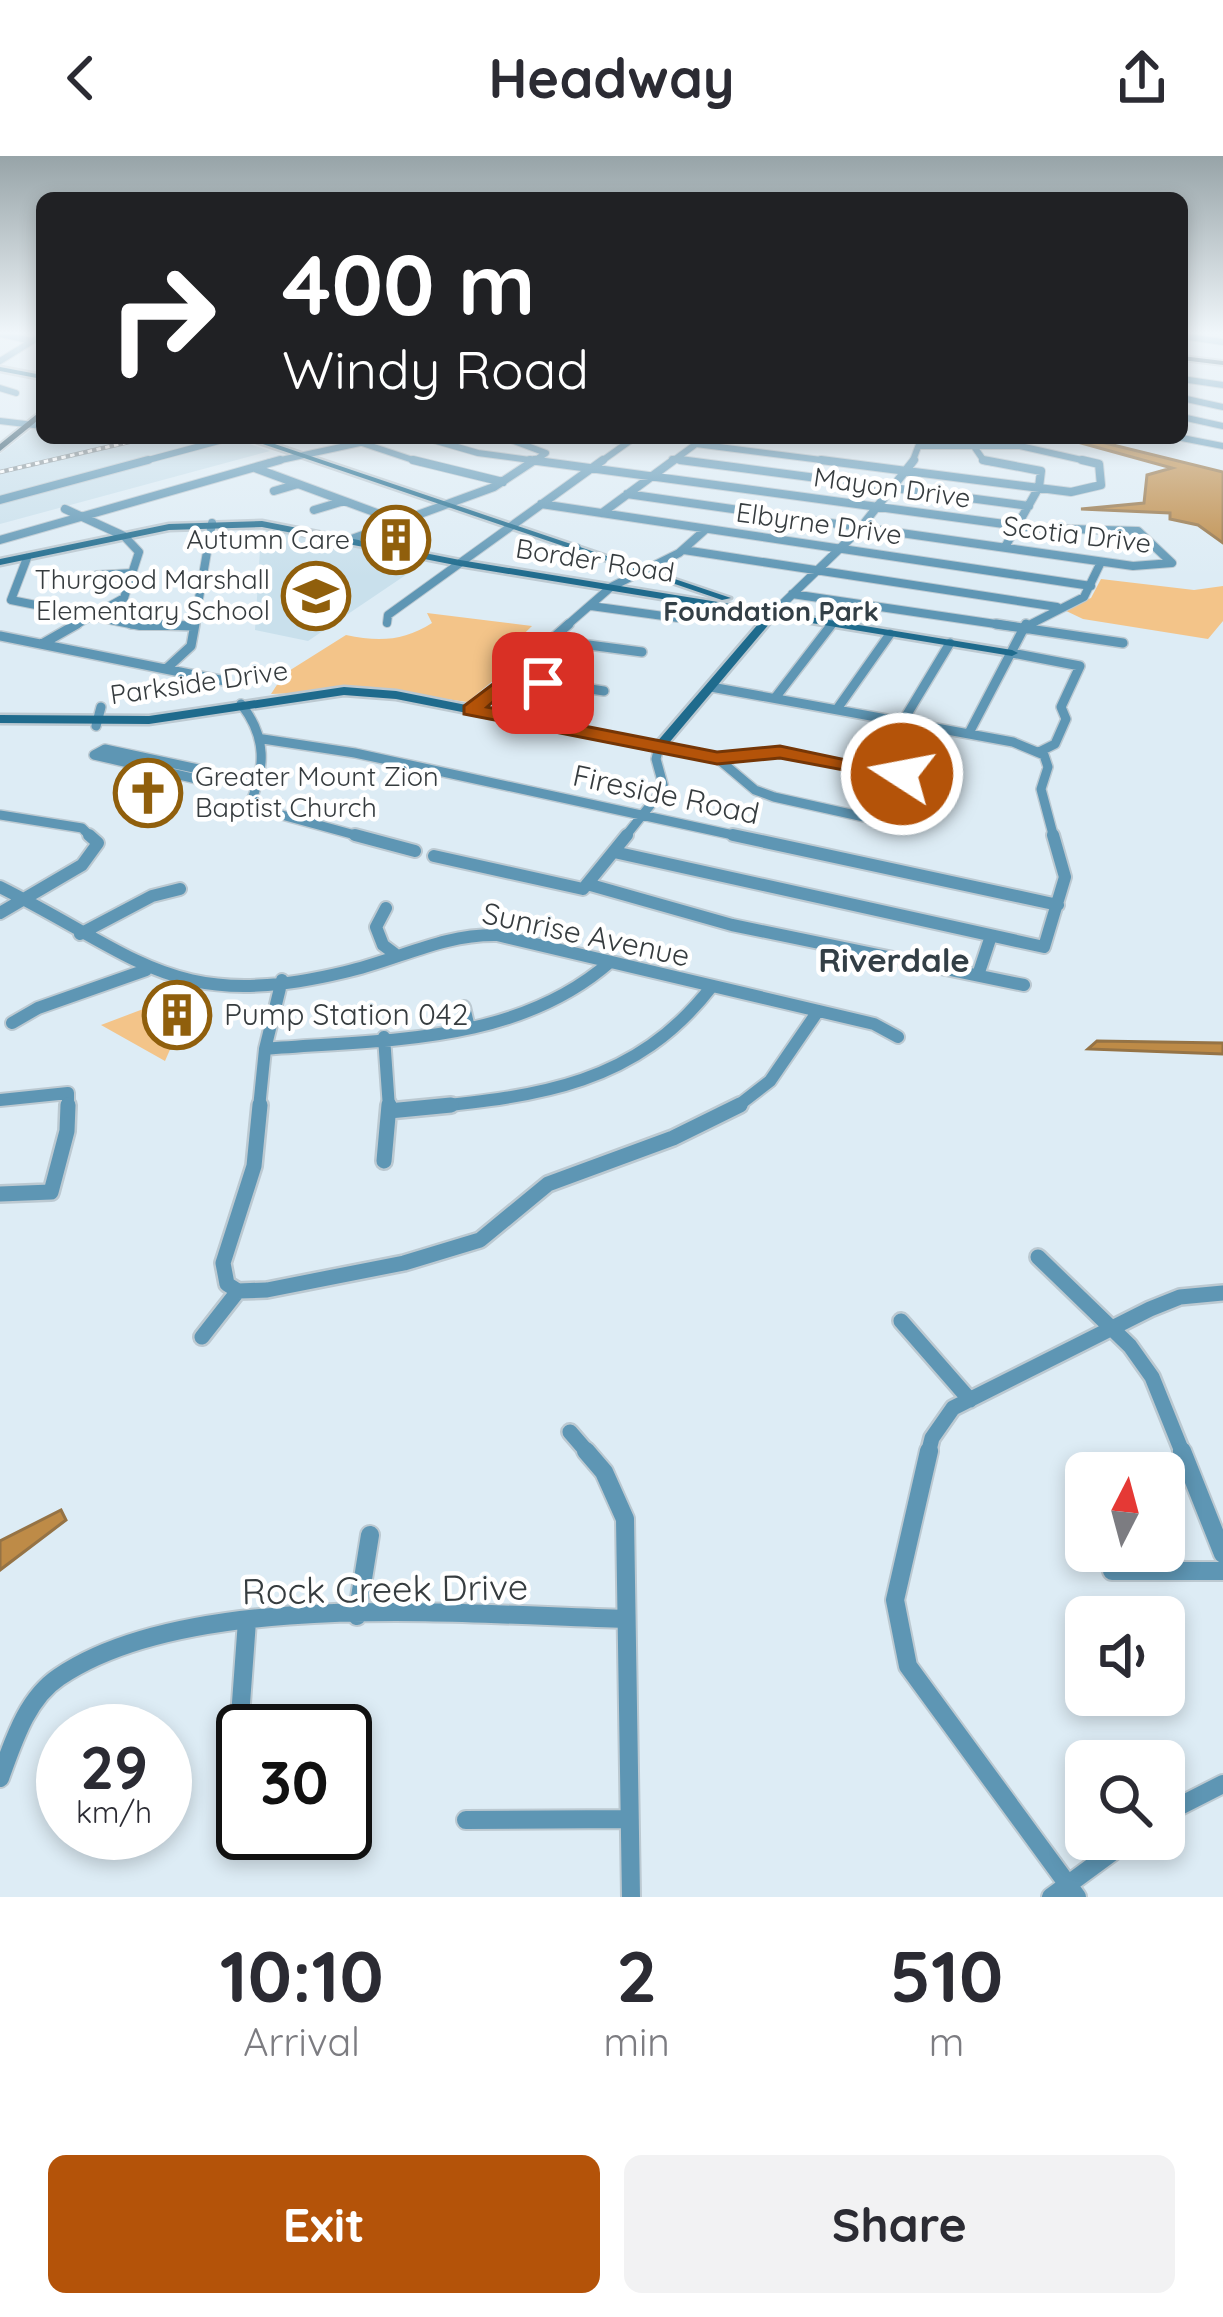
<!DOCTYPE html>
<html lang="en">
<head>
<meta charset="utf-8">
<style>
	body { margin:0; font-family:Quicksand,sans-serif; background:#f2f2f3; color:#2b2b33; height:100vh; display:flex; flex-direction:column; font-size:45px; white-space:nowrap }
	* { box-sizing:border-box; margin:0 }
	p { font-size:39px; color:#7c7c81 }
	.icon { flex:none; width:66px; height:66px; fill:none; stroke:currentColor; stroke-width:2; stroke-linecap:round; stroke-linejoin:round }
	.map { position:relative; height:1741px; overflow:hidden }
	.sheet { display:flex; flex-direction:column; background:#fff; flex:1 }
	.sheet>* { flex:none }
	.banner { position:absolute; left:36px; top:36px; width:1152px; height:252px; border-radius:18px; box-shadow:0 6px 18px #0003; background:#202124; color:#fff; overflow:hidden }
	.needle { width:78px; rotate:6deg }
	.controls { position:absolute; left:1065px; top:1296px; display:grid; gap:24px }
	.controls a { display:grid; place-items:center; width:120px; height:120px; border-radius:18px; background:#fff; box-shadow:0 6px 18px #0003; font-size:60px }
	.speed { position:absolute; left:36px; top:1548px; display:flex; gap:24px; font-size:60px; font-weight:700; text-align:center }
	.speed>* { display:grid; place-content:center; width:156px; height:156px; border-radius:50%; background:#fff; box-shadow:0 6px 18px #0003; line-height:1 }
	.speed small { font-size:30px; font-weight:400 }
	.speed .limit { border:6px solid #111; border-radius:18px; background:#fff; color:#111 }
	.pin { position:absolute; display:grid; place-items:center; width:102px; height:102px; color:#fff; margin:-51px; border-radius:24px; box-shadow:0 6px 18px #0006 }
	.me { position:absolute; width:132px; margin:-66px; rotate:281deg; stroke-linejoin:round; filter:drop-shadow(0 0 9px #0008) }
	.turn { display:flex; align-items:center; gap:42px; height:252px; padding:0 48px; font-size:54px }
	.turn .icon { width:156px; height:156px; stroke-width:2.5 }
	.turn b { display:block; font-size:84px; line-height:102px }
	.eta { display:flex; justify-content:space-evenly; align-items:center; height:204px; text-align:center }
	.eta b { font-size:72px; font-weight:800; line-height:84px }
	.action { display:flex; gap:24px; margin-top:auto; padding:24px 48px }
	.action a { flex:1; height:138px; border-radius:18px; background:#b45309; color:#fff; font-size:48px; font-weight:800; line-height:138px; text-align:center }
	.action a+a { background:#f2f2f3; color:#2b2b33 }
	header { display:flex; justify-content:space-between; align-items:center; height:156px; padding:0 48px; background:#fff; font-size:54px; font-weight:800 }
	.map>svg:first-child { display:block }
	.built { fill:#c9e0ec }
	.green { fill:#f3c489 }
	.water { fill:#be8b47; stroke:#957345; stroke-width:3 }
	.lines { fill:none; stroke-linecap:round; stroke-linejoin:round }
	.street-far5-casing { stroke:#bcc9d1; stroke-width:8 }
	.street-far4-casing { stroke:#bcc9d1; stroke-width:10 }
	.street-far3-casing { stroke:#bcc9d1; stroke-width:12 }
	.street-far2-casing { stroke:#bcc9d1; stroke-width:16 }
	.street-far1-casing { stroke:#bcc9d1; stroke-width:20 }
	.street-casing { stroke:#bcc9d1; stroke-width:22 }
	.secondary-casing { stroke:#bcc9d1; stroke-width:5 }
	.primary-casing { stroke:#bcc9d1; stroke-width:4 }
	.street-far5 { stroke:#5e96b4; stroke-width:6 }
	.street-far4 { stroke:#5e96b4; stroke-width:8 }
	.street-far3 { stroke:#5e96b4; stroke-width:9 }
	.street-far2 { stroke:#5e96b4; stroke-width:12 }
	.street-far1 { stroke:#5e96b4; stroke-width:15 }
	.street { stroke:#5e96b4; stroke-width:18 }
	.secondary { fill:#1f6b8d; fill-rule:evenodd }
	.primary { fill:#224a5e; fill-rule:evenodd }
	.rail-casing { stroke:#899499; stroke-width:4.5 }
	.rail { stroke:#fff; stroke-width:3; stroke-dasharray:4.5; stroke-linecap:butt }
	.route { fill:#b45309; stroke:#753606; stroke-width:3 }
	.labels { text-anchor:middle; stroke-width:9; stroke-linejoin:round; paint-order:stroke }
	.far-street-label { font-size:27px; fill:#363c3f; stroke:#fff }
	.far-poi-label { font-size:27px; fill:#363c3f; stroke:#fff; text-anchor:end }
	.far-neighbourhood-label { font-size:27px; font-weight:bold; fill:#333f46; stroke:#fff }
	.street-label { font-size:30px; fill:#363c3f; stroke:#fff }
	.poi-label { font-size:30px; fill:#363c3f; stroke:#fff; text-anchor:start }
	.neighbourhood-label { font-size:33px; font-weight:bold; fill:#333f46; stroke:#fff }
	.near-street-label { font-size:36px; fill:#363c3f; stroke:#fff }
</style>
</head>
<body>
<header><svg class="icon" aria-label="back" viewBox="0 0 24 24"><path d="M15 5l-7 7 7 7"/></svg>Headway<svg class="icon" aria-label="share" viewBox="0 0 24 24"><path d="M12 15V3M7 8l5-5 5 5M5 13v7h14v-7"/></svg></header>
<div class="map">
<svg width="1223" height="1741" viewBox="0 0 1223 1741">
	<rect width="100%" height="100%" fill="#ddecf5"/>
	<!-- built -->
	<path class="built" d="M 36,270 L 42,272 L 42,282 L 232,282 L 270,295 L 0,368 L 0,298 Z
		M 271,372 L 425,406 L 308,485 L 255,474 L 261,377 Z"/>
	<!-- green -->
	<path class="green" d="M 1101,423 L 1194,434 L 1223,430 L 1223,465 L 1208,483 L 1083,463 L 1062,453 L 1091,442 Z
		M 427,457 L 532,470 L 499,502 L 516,506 L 467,546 L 382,534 L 271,538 L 284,518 L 346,479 C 379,486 404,485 432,467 Z
		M 172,829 L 189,831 L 186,857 L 165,905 L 101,869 L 167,844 Z"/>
	<!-- water -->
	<path class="water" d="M 1063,282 L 1097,285 L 1223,316 L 1223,387 L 1198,369 L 1170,363 L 1170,357 L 1081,353 L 1144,347 L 1147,319 L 1172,312 Z
		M 1097,885 L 1223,887 L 1223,898 L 1088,893 Z
		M 61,1354 L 66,1364 L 0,1414 L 0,1385 Z"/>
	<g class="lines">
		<!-- street-far5 casing -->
		<g class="street-far5-casing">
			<path id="street-far5" d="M 0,178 L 32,185
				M 1182,180 L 1223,186
				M 0,205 L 42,179
				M 1182,223 L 1223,229
				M 0,232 L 16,237
				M 1182,242 L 1223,251
				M 1182,261 L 1223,270
				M 0,265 L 42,270
				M 426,282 L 478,297 L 552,307
				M 506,282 L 546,297 L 531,307
				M 594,282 L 628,286
				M 1182,282 L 1223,290
				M 362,287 L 422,307
				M 973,289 L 984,305 L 996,307
				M 921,290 L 1020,290 L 1095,307
				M 672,303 L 703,307
				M 137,307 L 230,282
				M 267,307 L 383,282
				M 599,307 L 634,282
				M 670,307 L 696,288 L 845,307
				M 912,307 L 921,283"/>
		</g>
		<!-- street-far4 casing -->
		<g class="street-far4-casing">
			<path id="street-far4" d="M 413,304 L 503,326
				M 530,304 L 1034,372 L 1138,375 L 1172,407 L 1133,410 L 627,338
				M 680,304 L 1029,350
				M 821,304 L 1071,336 L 1101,329 L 1099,308 L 1082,304
				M 983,304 L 1041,315 L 1039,331 L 1005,391
				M 255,312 L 393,363
				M 274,335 L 298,328
				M 0,344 L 148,304
				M 541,348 L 1091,430
				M 65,353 L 124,380 L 139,396 L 124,442 L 72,471
				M 314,354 L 344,345
				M 602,357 L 674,304
				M 0,384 L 280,304
				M 349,384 L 494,331 L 535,304
				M 684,394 L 1057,451
				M 27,402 L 11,444 L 140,470 L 194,470
				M 551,402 L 577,392
				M 97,419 L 133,417
				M 792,438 L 1016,471
				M 591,450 L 678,462
				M 772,458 L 858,375 L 914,304
				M 387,467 L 388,459 L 603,304
				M 194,471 L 212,367
				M 565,471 L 611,431 L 679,397 L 706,373
				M 1025,471 L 1084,441 L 1101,406"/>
		</g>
		<!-- street-far3 casing -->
		<g class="street-far3-casing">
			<path id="street-far3" d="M 131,468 L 194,470
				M 996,468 L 1123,487
				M 0,480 L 225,525
				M 551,484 L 642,496
				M 42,488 L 77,468
				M 1012,497 L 1080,510 L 1061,551 L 1066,563 L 1055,588 L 1039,596
				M 166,513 L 191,490 L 195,468
				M 509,521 L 604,535
				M 711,531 L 1013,586 L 1044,599 L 1048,611 L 1041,633 L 1054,682
				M 775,542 L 832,468
				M 241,548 C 267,581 266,612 249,650 L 366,682
				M 837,553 L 890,478
				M 471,554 L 569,468
				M 903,565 L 950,487
				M 96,570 L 101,551
				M 969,577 L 1026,468
				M 263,583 L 355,597 L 747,682
				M 105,593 L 203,614 L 205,625 L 94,599 Z
				M 773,596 L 901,618 L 913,630 L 894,661 L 873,663 L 774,641 L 755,634 L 717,602 Z
				M 205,625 L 261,621
				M 0,659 L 82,672 L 92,682
				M 624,682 L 664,632 L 656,603 L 659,591 L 717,602"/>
		</g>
		<!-- street-far2 casing -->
		<g class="street-far2-casing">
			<path id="street-far2" d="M 355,679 L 415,695
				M 733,679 L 1058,749
				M 614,696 L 1044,791 L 1065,721 L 1053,679
				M 434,700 L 583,733 L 627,679
				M 587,728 L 732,769 L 1024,829
				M 0,731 C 140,801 174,857 345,816 C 398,804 442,778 497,779 L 874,868 L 898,881
				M 386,752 L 376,771 L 383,789 L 395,798
				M 0,757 L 82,709 L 98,687 L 89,679
				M 80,778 L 152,740 L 180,733
				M 978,819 L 991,780
				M 464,851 L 469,872
				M 12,867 L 38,852 L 146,814
				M 384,881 L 389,952
				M 265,893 C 384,883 515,889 610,806
				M 0,944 L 68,937 L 68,952
				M 259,952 L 265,893 L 282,824
				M 422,952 C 539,940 636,929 712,830
				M 735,952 L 770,925 L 818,855"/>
		</g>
		<!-- street-far1 casing -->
		<g class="street-far1-casing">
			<path id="street-far1" d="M 260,949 L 254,1010 L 223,1107 L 227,1128 L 238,1135 L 267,1134 L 404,1107 L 480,1084 L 548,1028 L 673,982 L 740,949
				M 389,955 L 451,949
				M 384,1005 L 389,949
				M 0,1038 L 51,1036 L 67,975 L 68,949
				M 1038,1101 L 1130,1190 L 1152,1221 L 1183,1298
				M 901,1165 L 970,1244
				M 202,1181 L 238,1135
				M 570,1276 L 589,1298
				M 928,1298 L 932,1282 L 953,1252 L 1150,1153 L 1180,1141 L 1223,1137"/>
		</g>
		<!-- street casing -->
		<g class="street-casing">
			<path id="street" d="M 586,1295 L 604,1316 L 625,1363 L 631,1741
				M 929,1295 L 895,1444 L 908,1510 L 1077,1741
				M 1182,1295 L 1223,1398
				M 1112,1415 L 1223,1415
				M 357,1460 L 370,1379
				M 238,1588 L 247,1465
				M 0,1622 C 13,1587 26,1543 59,1521 C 190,1432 470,1459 625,1463
				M 1164,1658 L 1223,1628
				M 466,1664 L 628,1663
				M 1051,1741 L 1130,1683"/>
		</g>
		<!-- secondary casing -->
		<g class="secondary-casing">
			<path id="secondary" d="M 0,211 L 42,219 L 42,223 L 0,215 Z
				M 245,282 L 257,282 L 731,442 L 722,444 Z
				M 262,365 L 460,404 L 1012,494 L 1018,497 L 1012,500 L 775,461 L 663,594 L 659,595 L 396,543 L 344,539 L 149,568 L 0,567 L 0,559 L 149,560 L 344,531 L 396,535 L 656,587 L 765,460 L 460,410 L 262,371 L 169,374 L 0,409 L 0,403 L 169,368 Z"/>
		</g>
		<!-- primary casing -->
		<g class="primary-casing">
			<path id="primary" d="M 1182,200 L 1223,205 L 1223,209 L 1182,204 Z
				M 42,254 L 42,261 L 0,295 L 0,288 Z"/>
		</g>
		<!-- street-far5 -->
		<use href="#street-far5" class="street-far5"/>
		<!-- street-far4 -->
		<use href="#street-far4" class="street-far4"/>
		<!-- street-far3 -->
		<use href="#street-far3" class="street-far3"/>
		<!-- street-far2 -->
		<use href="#street-far2" class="street-far2"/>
		<!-- street-far1 -->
		<use href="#street-far1" class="street-far1"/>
		<!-- street -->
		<use href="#street" class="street"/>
		<!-- secondary -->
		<use href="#secondary" class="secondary"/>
		<!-- primary -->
		<use href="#primary" class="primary"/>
		<!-- rail casing -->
		<g class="rail-casing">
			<path id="rail" d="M 0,316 L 146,282"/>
		</g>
		<!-- rail -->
		<use href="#rail" class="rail"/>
	</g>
	<!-- sky -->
	<linearGradient id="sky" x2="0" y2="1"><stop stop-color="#97a4a8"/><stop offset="0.42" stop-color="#f0f6fa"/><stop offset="1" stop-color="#f0f6fa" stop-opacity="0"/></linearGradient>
	<rect width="1223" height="421" fill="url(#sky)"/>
	<!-- route -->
	<path class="route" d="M 509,516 L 553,527 L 543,533 L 513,528 L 487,551 L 717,596 L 780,590 L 912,618 L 902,625 L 780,602 L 717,608 L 464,558 L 464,550 Z"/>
	<!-- icons -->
	<defs>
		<g id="building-ring" transform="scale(3.45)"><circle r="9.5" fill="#fff" stroke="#905f0c" stroke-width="1.5"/><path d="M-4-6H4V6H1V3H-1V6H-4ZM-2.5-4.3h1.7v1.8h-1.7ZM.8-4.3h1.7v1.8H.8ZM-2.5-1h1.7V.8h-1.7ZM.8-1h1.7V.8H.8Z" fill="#905f0c"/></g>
		<g id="school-ring" transform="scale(3.45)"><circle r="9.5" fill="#fff" stroke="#905f0c" stroke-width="1.5"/><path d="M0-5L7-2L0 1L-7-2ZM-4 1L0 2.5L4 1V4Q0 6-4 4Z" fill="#905f0c"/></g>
		<g id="church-ring" transform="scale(3.45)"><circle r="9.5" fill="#fff" stroke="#905f0c" stroke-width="1.5"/><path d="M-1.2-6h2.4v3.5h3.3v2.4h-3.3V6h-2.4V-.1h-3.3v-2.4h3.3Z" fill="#905f0c"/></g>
	</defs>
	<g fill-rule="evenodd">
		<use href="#building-ring" x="396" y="384"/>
		<use href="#school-ring" x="316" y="440"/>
		<use href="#church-ring" x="148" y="637"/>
		<use href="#building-ring" x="177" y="859"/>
	</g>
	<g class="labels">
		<!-- far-street labels -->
		<g class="far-street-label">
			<text transform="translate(892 332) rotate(8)" y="9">Mayon Drive</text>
			<text transform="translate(819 368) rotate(8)" y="9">Elbyrne Drive</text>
			<text transform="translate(1077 379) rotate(7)" y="9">Scotia Drive</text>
			<text transform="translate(595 405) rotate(9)" y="9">Border Road</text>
			<text transform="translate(199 527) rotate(-8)" y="9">Parkside Drive</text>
		</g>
		<!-- far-poi labels -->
		<g class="far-poi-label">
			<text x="350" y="393">Autumn Care</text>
			<text x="270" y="433">Thurgood Marshall<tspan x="270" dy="31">Elementary School</tspan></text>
			<text x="195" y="630" text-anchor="start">Greater Mount Zion<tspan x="195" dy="31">Baptist Church</tspan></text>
		</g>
		<!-- far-neighbourhood labels -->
		<g class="far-neighbourhood-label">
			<text x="771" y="465">Foundation Park</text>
		</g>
		<!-- street labels -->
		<g class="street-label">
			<text transform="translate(666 639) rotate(12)" y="10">Fireside Road</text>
			<text transform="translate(586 779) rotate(12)" y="10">Sunrise Avenue</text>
		</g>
		<!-- poi labels -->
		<g class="poi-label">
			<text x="224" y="869">Pump Station 042</text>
		</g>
		<!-- neighbourhood labels -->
		<g class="neighbourhood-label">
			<text x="894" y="816">Riverdale</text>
		</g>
		<!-- near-street labels -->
		<g class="near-street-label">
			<text transform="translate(385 1433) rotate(-1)" y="13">Rock Creek Drive</text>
		</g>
	</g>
</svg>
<div class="controls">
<a><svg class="needle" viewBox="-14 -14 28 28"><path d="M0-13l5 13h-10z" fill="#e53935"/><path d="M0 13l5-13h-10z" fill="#7c7c81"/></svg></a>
<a><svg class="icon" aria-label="sound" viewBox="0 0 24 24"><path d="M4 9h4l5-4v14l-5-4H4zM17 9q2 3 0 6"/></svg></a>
<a><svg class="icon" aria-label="search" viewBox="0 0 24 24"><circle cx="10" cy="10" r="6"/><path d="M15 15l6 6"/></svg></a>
</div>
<div class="speed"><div>29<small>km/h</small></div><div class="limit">30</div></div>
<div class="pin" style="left:543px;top:527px;background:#d93025"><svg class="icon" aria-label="arrive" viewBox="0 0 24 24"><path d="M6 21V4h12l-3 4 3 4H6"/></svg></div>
<svg class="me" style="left:902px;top:618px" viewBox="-20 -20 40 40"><circle r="17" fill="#b45309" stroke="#fff" stroke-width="3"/><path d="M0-11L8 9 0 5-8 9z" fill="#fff"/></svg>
<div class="banner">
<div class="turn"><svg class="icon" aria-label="right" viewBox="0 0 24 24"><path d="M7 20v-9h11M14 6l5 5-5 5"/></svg><div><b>400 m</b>Windy Road</div></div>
</div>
</div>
<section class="sheet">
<div class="eta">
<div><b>10:10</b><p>Arrival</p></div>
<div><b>2</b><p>min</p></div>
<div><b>510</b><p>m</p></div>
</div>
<div class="action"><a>Exit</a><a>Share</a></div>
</section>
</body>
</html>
